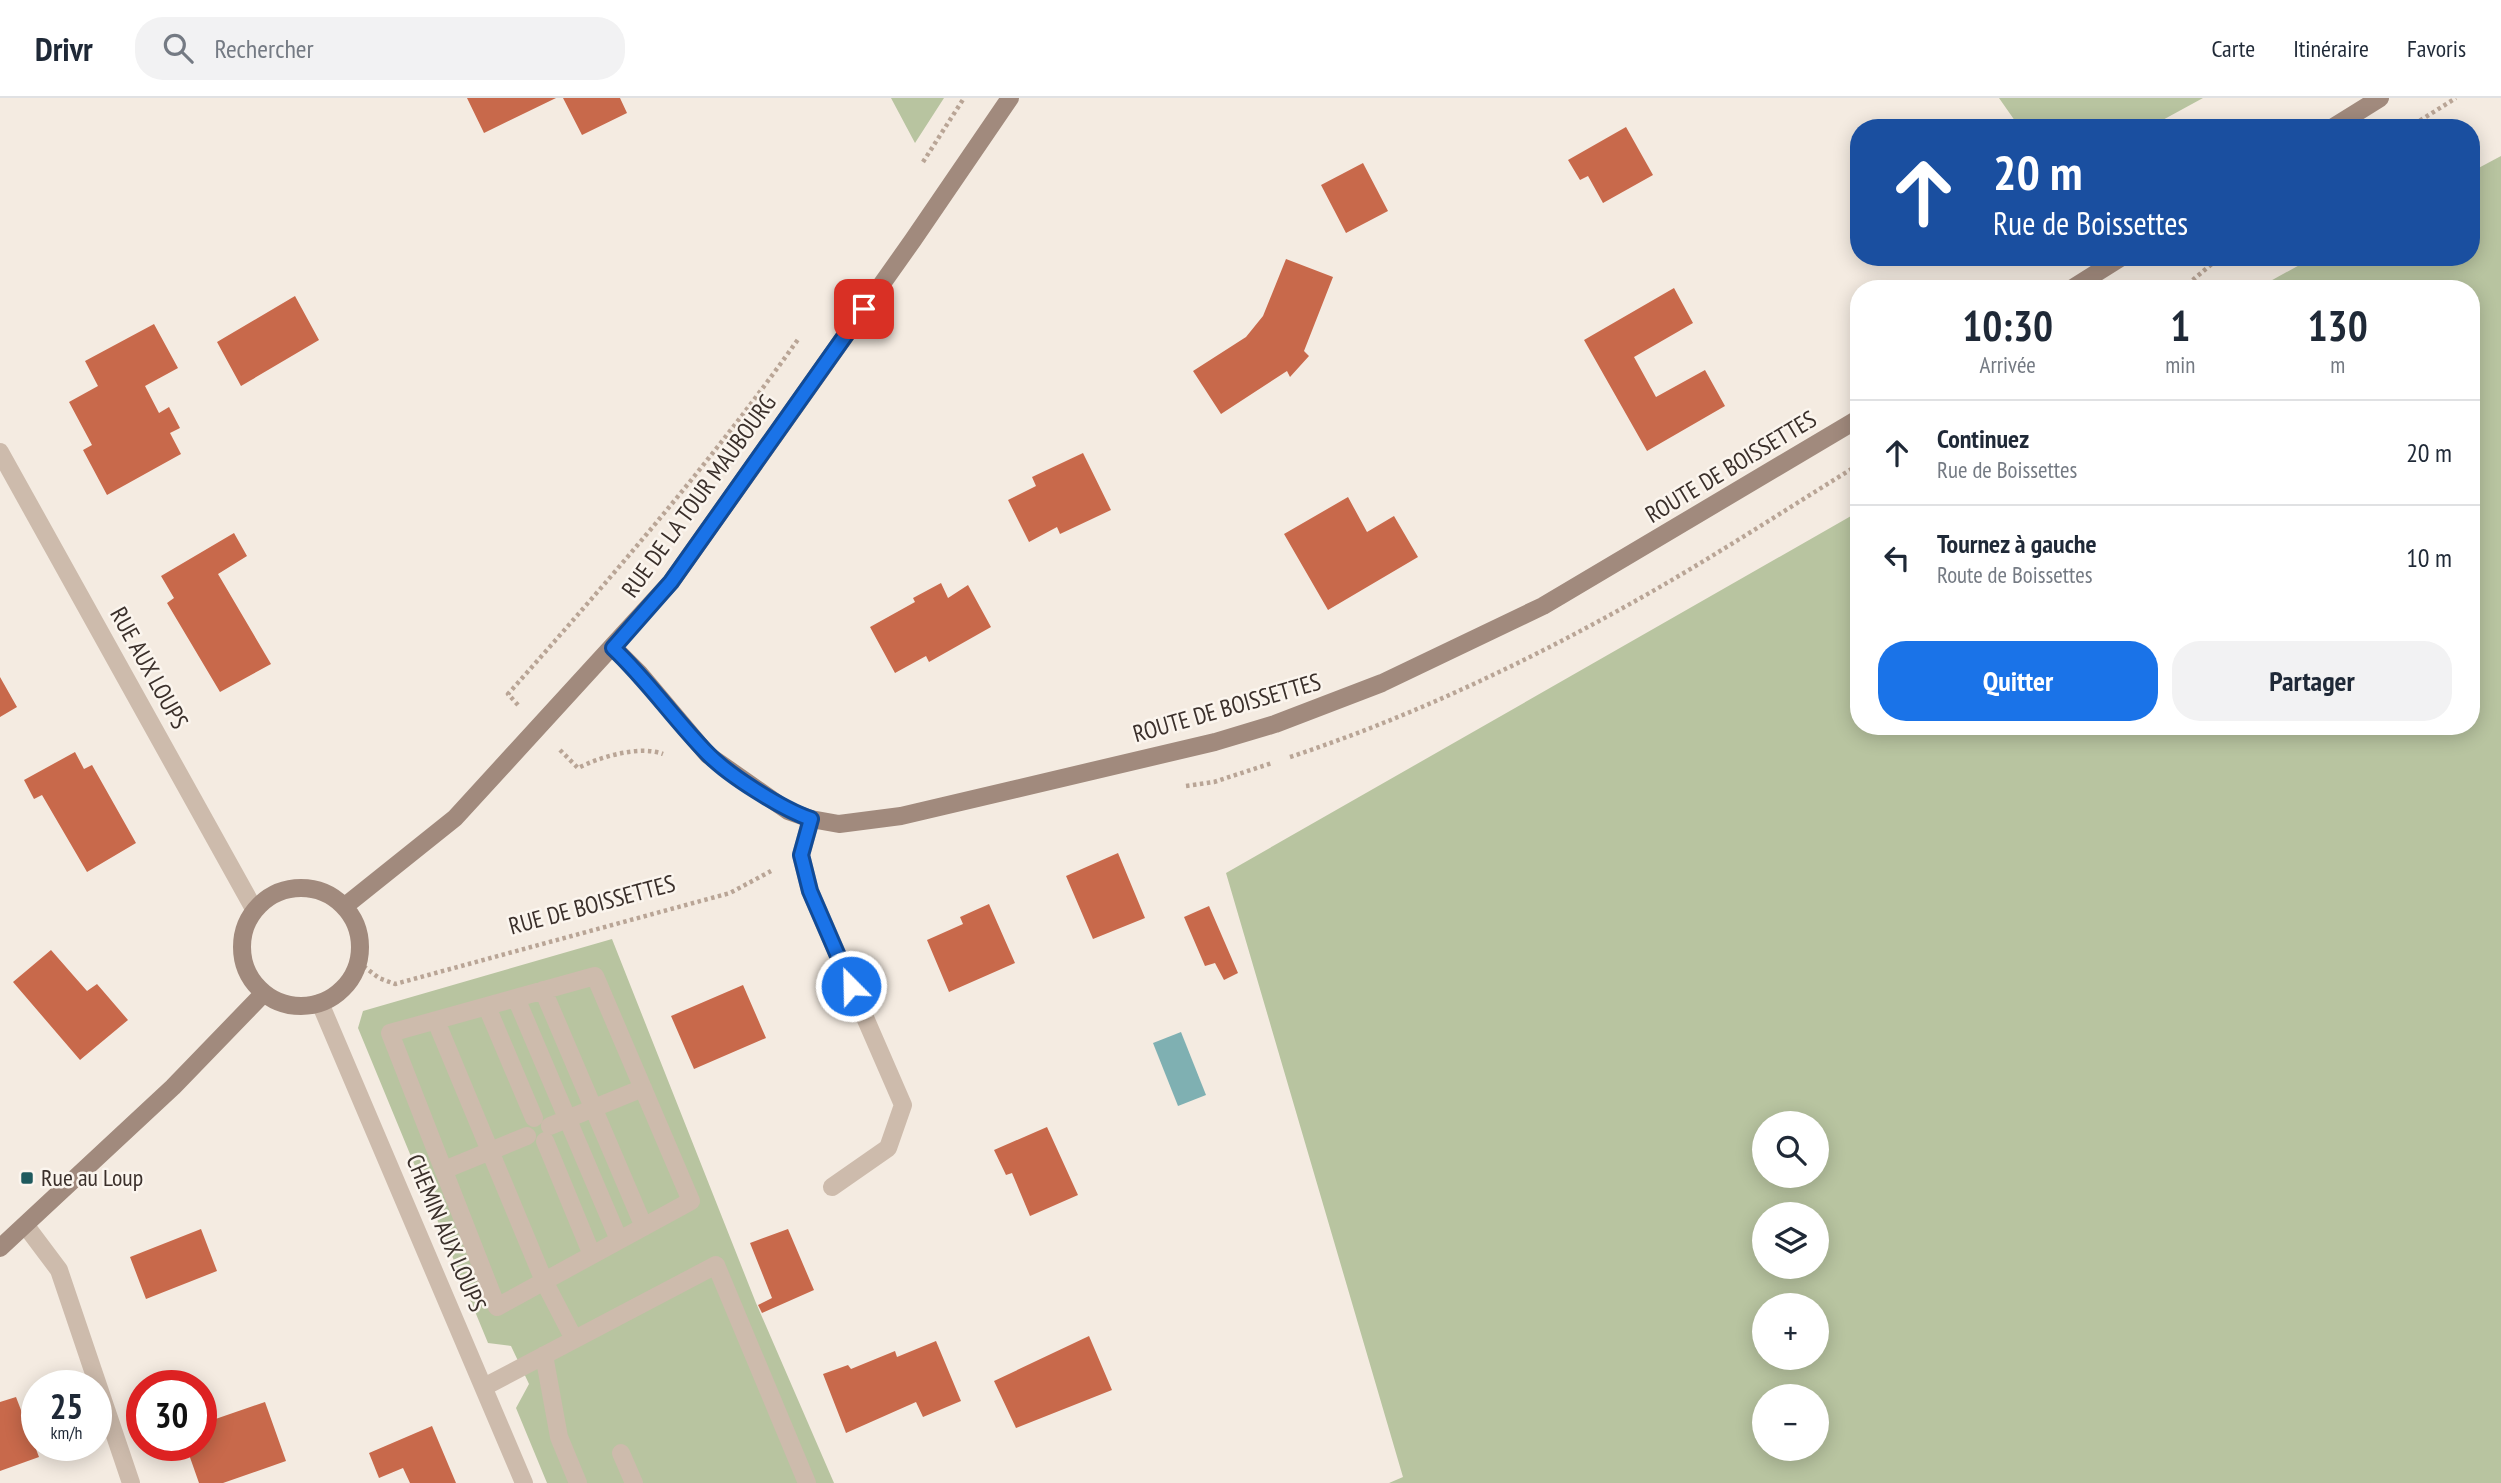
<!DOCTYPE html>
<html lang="fr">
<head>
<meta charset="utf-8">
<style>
	body { margin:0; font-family:"PT Sans Narrow",sans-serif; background:#f2f2f3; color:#1f2937; height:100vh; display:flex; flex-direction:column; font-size:26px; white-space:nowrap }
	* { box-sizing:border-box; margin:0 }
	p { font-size:23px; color:#747a83 }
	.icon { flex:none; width:38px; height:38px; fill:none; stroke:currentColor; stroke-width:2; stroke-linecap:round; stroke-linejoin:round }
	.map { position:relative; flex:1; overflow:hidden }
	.side { position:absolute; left:1850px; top:182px; width:630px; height:455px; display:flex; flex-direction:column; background:#fff; border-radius:28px; box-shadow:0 4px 18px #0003 }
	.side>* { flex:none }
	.hud { position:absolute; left:1850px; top:21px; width:630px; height:147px; border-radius:28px; box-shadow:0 4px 18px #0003; background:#1a4fa0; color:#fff; overflow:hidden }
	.buttons { position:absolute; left:1752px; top:1013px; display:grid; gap:14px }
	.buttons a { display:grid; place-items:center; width:77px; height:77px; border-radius:50%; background:#fff; box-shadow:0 4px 18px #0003; font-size:35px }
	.speed { position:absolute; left:21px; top:1272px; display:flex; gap:14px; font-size:35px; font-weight:700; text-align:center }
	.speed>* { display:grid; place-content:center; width:91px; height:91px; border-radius:50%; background:#fff; box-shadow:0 4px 18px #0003; line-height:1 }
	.speed small { font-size:18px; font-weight:400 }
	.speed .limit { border:10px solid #d22; background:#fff; color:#111 }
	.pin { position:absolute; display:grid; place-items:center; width:60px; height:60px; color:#fff; margin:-30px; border-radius:14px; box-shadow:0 4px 10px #0006 }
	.me { position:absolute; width:77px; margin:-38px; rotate:337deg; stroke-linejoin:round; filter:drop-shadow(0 0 5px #0008) }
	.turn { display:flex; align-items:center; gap:24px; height:147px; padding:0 28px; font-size:32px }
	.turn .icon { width:91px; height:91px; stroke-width:2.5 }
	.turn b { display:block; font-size:49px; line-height:60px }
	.eta { display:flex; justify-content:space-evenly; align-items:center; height:119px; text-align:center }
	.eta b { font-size:42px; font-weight:800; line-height:49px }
	.primary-button { display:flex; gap:14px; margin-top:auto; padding:14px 28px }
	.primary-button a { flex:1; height:80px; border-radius:28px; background:#1a73e8; color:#fff; font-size:28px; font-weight:800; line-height:80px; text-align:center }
	.primary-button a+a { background:#f2f2f3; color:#1f2937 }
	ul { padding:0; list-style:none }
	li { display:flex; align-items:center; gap:21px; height:105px; padding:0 28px; border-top:2px solid #e0e1e3 }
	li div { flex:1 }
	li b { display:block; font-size:26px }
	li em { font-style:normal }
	header { display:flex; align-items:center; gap:42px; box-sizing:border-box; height:98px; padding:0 35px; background:#fff; border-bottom:2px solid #e0e1e3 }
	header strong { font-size:33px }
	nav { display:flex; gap:38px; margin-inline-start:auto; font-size:24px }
	.search { width:490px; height:63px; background:#f2f2f3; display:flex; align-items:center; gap:18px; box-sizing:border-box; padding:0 24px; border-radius:28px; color:#747a83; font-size:26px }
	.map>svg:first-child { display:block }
	.green { fill:#b8c4a0; fill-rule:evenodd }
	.water { fill:#7fb0b2 }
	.building { fill:#c8694b }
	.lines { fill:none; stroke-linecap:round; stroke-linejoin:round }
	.path { stroke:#b9a596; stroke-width:4.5; stroke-dasharray:3.5 3.5; stroke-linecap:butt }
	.lane { stroke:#cdbbac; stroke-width:18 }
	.street { stroke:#cdbbac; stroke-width:18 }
	.secondary { stroke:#a18a7d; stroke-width:18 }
	.route-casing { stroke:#114b97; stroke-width:18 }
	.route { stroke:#1a73e8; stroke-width:12 }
	.poi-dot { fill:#1f5a5e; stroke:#fbf5ee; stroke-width:2.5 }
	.labels { text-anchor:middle; stroke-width:5; stroke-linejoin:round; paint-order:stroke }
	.street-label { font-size:24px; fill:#3b302b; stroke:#fbf5ee }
	.poi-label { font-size:24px; fill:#3b302b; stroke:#fbf5ee; text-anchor:start }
</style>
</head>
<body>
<header>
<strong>Drivr</strong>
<div class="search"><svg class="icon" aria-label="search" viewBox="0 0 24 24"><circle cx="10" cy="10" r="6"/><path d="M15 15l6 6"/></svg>Rechercher</div>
<nav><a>Carte</a><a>Itinéraire</a><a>Favoris</a></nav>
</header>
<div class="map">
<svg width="2501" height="1385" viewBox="0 0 2501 1385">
	<rect width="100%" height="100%" fill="#f4ebe1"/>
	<!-- green -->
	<path class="green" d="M 891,0 L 944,0 L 915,45 Z
		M 1999,0 L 2203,0 L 2148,30 L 2020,30 Z
		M 2501,58 L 2501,1385 L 1389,1385 L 1403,1379 L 1226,775 L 1858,414 L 1858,628 L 2471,628 L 2471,191 L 2256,191 L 2314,159 L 2471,159 L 2471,74 ZM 1764,1026 L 1816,1026 L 1816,1078 L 1764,1078 ZM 1764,1116 L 1816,1116 L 1816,1169 L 1764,1169 ZM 1764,1208 L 1816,1208 L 1816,1260 L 1764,1260 ZM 1764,1298 L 1816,1298 L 1816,1351 L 1764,1351 Z
		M 612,841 L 756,1205 L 834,1385 L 547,1385 L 516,1310 L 529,1286 L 511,1248 L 488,1245 L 358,930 L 363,913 Z"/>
	<!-- water -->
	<path class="water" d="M 1181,934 L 1206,997 L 1178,1008 L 1153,945 Z"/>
	<!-- building -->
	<path class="building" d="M 467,0 L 556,0 L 484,35 Z
		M 563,0 L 620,0 L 627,15 L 582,37 Z
		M 1626,29 L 1653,77 L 1603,105 L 1588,78 L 1580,82 L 1568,62 Z
		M 1363,65 L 1388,113 L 1346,135 L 1321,87 Z
		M 1286,161 L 1333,179 L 1304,253 L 1309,258 L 1290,279 L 1287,273 L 1221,316 L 1193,273 L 1246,239 L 1263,218 Z
		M 1674,190 L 1693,225 L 1634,259 L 1656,299 L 1705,272 L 1725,308 L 1647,353 L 1584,242 Z
		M 295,198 L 319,242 L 241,288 L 217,244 Z
		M 154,226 L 178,270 L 145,288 L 159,315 L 169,309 L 180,330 L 170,335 L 181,356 L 107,397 L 83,352 L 92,347 L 69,304 L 98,288 L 85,263 Z
		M 1083,355 L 1111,412 L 1060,436 L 1057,429 L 1029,444 L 1008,402 L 1036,388 L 1032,379 Z
		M 1348,399 L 1367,434 L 1394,418 L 1418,459 L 1328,512 L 1284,436 Z
		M 234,435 L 247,458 L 218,476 L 271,566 L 220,594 L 167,505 L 174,500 L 161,478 Z
		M 941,485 L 948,500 L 968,487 L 991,529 L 929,564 L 926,558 L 895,575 L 870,529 L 915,504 L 913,500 Z
		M 0,579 L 17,609 L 0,619 Z
		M 75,654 L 84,671 L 92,667 L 136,745 L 87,774 L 42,697 L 34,701 L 24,682 Z
		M 1118,755 L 1145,820 L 1093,841 L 1066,778 Z
		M 989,806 L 1015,865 L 949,894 L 927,842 L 963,826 L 960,819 Z
		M 1209,808 L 1238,875 L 1224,882 L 1215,865 L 1205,868 L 1184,819 Z
		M 51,852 L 87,893 L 97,886 L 128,922 L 80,962 L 13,884 Z
		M 743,887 L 766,940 L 694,971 L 671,918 Z
		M 1047,1029 L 1078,1097 L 1030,1118 L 1012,1075 L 1006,1077 L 994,1052 Z
		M 201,1131 L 217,1173 L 146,1201 L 130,1159 Z
		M 788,1131 L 814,1192 L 762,1215 L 758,1207 L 772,1200 L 750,1145 Z
		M 1089,1238 L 1112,1292 L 1016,1330 L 994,1283 Z
		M 936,1243 L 961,1303 L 923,1319 L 916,1304 L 846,1335 L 823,1276 L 848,1267 L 851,1271 L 895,1253 L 897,1259 Z
		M 16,1299 L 39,1359 L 0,1373 L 0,1304 Z
		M 265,1304 L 286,1363 L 223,1385 L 199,1385 L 186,1348 L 201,1348 L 201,1326 Z
		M 432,1328 L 456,1385 L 410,1385 L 403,1370 L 379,1380 L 369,1355 Z"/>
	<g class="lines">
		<!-- path -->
		<path class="path" d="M 2408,30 L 2456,0
			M 923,64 L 964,0
			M 2182,191 L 2220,159
			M 518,607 L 508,596 C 610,481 710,366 799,240
			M 560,652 L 578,670 C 600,659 639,647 663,656
			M 1290,659 C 1411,619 1527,564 1637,502 C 1712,460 1785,412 1858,367
			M 1186,688 L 1214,684 L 1272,665
			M 358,864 L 379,880 L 395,886 L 730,795 L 771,773"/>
		<!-- lane -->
		<path class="lane" d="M 595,878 L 691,1103 L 497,1209 L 390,935 Z
			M 543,892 L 644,1129
			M 516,900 L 619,1142
			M 487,909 L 534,1020
			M 436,923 L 544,1183 L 574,1241
			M 550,1028 L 643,990
			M 545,1043 L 592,1157
			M 444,1072 L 527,1038
			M 544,1257 L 559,1339 L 578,1385
			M 484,1289 L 716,1167 L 807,1385
			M 621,1355 L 634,1385"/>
		<!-- street -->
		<path class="street" d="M 0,354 L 254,811
			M 811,721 L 801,757 L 810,793 L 903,1007 L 888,1050 L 832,1089
			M 320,905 L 524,1385
			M 26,1128 L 59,1172 L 131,1385"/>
		<!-- secondary -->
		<path class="secondary" d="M 2332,30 L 2380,0
			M 2071,191 L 2122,159
			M 613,549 L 639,575 L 708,657 L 788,713 L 811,721 L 839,726 L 901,718 L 1215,644 L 1275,626 L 1382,585 L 1543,508 L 1858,321
			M242 849a59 59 0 1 1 118 0a59 59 0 1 1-118 0Z
			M 345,808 L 455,720 L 671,484 L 913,142 L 1010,0
			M 0,1150 L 173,989 L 263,896"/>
	</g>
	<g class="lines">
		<!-- route casing -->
		<g class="route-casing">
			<path id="route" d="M 851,888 L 810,793 L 801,757 L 811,721 C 782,711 728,677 707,655 C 674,621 647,582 613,550 L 671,484 L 864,211"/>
		</g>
		<!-- route -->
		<use href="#route" class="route"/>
	</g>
	<!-- markers -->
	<rect class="poi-dot" x="20" y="1073" width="14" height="14" rx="3.5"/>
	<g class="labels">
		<!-- street labels -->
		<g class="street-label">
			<text transform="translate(1731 369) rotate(-31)" y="8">ROUTE DE BOISSETTES</text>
			<text transform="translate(699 398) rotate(-54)" y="8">RUE DE LA TOUR MAUBOURG</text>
			<text transform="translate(149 570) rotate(61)" y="8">RUE AUX LOUPS</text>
			<text transform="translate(1227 610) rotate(-16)" y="8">ROUTE DE BOISSETTES</text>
			<text transform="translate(592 807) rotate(-15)" y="8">RUE DE BOISSETTES</text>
			<text transform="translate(446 1135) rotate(67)" y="8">CHEMIN AUX LOUPS</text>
		</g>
		<!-- poi labels -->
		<g class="poi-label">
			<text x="41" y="1088">Rue au Loup</text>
		</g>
	</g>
</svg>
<div class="buttons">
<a><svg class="icon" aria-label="search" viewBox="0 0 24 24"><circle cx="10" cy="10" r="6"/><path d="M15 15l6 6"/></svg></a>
<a><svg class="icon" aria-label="layers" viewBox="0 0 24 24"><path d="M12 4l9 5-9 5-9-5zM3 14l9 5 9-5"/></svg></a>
<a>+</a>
<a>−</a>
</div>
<div class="speed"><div>25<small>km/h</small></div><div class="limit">30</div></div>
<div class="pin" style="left:864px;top:211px;background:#d93025"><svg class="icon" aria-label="arrive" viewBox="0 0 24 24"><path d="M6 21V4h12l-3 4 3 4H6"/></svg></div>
<svg class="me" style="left:851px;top:888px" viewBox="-20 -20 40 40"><circle r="17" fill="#1a73e8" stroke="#fff" stroke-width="3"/><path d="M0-11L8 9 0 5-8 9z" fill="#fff"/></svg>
<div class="hud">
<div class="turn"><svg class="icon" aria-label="ahead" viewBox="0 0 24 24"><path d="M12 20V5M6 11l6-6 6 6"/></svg><div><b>20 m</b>Rue de Boissettes</div></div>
</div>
<section class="side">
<div class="eta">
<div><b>10:30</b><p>Arrivée</p></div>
<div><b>1</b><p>min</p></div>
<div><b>130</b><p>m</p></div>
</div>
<ul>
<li><svg class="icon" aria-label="ahead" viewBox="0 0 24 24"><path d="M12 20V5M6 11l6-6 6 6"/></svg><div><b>Continuez</b><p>Rue de Boissettes</p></div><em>20 m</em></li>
<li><svg class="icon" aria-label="left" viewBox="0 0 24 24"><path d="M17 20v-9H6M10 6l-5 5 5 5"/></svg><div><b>Tournez à gauche</b><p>Route de Boissettes</p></div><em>10 m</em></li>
</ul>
<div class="primary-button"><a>Quitter</a><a>Partager</a></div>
</section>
</div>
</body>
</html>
